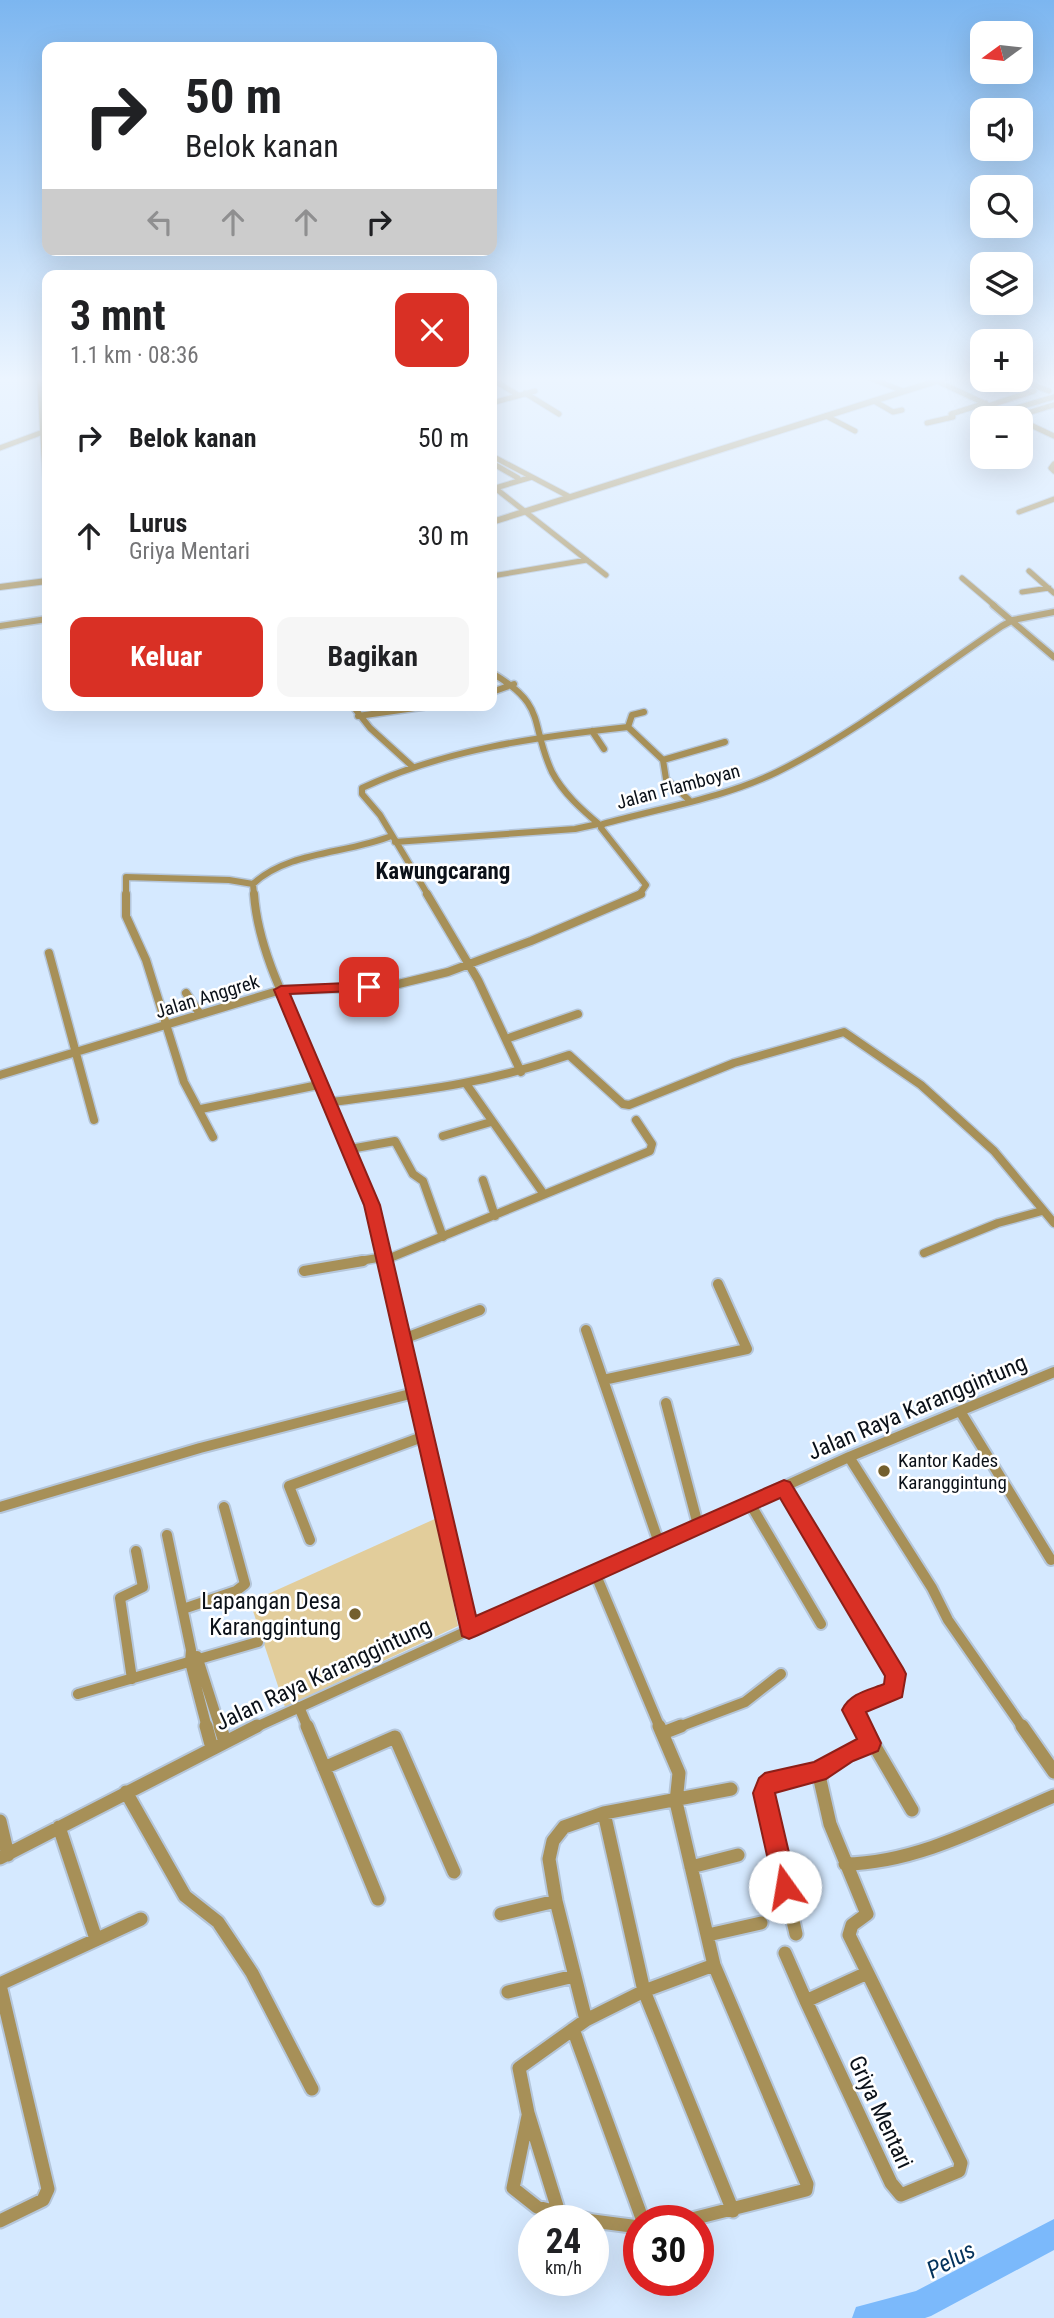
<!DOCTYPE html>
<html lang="id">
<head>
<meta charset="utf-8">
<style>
	body { margin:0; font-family:"Roboto Condensed",sans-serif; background:#f6f6f6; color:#202124; height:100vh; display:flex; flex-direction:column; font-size:26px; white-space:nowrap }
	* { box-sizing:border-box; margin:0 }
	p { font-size:23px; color:#757577 }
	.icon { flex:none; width:38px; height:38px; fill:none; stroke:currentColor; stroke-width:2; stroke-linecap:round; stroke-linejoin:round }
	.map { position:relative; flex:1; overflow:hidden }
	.panel { position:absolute; left:42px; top:270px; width:455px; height:441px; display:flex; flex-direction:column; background:#fff; border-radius:14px; box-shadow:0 7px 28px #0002 }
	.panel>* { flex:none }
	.hud { position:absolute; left:42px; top:42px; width:455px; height:214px; border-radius:14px; box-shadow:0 7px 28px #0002; background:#fff; color:#202124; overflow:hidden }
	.needle { width:46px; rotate:255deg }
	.buttons { position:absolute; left:970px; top:21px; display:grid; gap:14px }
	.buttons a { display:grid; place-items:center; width:63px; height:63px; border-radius:14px; background:#fff; box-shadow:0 7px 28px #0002; font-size:35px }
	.speed { position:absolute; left:518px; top:2205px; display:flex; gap:14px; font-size:35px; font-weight:700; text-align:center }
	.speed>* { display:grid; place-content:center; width:91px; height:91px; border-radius:50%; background:#fff; box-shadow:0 7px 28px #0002; line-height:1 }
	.speed small { font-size:18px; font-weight:400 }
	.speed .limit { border:10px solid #d22; background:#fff; color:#111 }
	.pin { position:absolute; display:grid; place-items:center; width:60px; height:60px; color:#fff; margin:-30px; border-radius:14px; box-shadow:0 4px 10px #0006 }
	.me { position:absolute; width:77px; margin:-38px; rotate:347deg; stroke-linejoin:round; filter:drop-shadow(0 0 5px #0008) }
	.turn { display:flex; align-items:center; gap:24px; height:147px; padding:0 28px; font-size:32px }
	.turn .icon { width:91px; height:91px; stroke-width:2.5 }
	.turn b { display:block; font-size:49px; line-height:60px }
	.lanes { display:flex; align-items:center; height:66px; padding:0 28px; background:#0003; justify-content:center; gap:35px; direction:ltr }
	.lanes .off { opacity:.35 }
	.round { display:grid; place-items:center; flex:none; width:74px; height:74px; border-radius:14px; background:#f6f6f6 }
	.head { display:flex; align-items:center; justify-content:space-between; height:119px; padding:0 28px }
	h1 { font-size:42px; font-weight:700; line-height:52px }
	.action { display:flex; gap:14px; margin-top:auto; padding:14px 28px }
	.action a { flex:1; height:80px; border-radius:14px; background:#d93025; color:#fff; font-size:28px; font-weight:700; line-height:80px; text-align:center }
	.action a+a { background:#f6f6f6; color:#202124 }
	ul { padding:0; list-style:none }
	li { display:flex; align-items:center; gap:21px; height:98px; padding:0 28px }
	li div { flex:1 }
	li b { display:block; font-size:26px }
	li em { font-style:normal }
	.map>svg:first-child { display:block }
	.green { fill:#e2cd9b }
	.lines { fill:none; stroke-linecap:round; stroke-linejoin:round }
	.river { fill:#7bb9fb; fill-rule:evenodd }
	.minor-far4-casing { stroke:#b5c6da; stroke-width:7 }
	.minor-far3-casing { stroke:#b5c6da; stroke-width:9 }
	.minor-far2-casing { stroke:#b5c6da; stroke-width:11 }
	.minor-far1-casing { stroke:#b5c6da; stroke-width:14 }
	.minor-casing { stroke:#b5c6da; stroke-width:17 }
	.tertiary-casing { stroke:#b5c6da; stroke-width:8 }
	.minor-far4 { stroke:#a79058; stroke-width:5 }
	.minor-far3 { stroke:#a79058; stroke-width:6 }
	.minor-far2 { stroke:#a79058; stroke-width:8 }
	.minor-far1 { stroke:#a79058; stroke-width:10 }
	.minor { stroke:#a79058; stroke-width:13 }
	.tertiary { stroke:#a79058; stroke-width:6 }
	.route { fill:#d93025; stroke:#8d1f18; stroke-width:2 }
	.poi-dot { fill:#735f2e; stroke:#fff; stroke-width:2.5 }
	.labels { text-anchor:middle; stroke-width:5; stroke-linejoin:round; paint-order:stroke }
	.street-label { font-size:19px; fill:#0b1119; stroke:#fff }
	.poi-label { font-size:19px; fill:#0b1119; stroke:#fff; text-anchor:start }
	.quarter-label { font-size:23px; font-weight:bold; fill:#0b1119; stroke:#fff }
	.near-street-label { font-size:23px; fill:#0b1119; stroke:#fff }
	.near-poi-label { font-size:23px; fill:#0b1119; stroke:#fff; text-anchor:end }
	.near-water-label { font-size:24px; font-style:italic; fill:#03325b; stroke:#fff }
</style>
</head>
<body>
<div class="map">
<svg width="1054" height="2318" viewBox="0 0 1054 2318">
	<rect width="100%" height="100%" fill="#d5e9ff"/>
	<!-- green -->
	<path class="green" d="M 437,1518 L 458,1626 L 285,1707 L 250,1602 Z"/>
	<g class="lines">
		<!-- river -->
		<path class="river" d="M 1054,2219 L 1054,2250 L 931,2316 L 925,2318 L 852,2318 L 856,2307 L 916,2291 Z"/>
		<!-- minor-far4 casing -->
		<g class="minor-far4-casing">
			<path id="minor-far4" d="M 870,378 L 903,391
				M 492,379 L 518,395
				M 1019,380 L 1049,391
				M 937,381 L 1054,436
				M 525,393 L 559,414
				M 874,401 L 893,412 L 902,410
				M 492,403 L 535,391
				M 991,405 L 1034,391
				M 1006,411 L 1054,397
				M 826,416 L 855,431
				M 1018,416 L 1054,405
				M 927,423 L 953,417 L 951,414 L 986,403
				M 0,448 L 43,432
				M 492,456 L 532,477
				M 492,463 L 518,478
				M 1054,464 L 1051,468 L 1054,471
				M 495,488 L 606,575
				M 492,489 L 532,477 L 570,497
				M 1019,512 L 1054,499
				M 1029,571 L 1054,593
				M 492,576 L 587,560
				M 962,578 L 995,606
				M 1022,592 L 1049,588"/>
		</g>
		<!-- minor-far3 casing -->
		<g class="minor-far3-casing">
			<path id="minor-far3" d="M 993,605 L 1054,657
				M 0,626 L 47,619
				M 492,673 C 548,706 529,722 552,772 C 563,793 582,810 600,825
				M 492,692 L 514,684
				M 352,705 L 370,728 L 413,767
				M 358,716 L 436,705
				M 628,727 L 632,715 L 644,712
				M 592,731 L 604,749
				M 663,760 L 725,742
				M 395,842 L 575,829 L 598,824
				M 253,884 L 254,895
				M 253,884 C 288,851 347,854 391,836
				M 126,895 L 126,877 L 229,880 L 253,884
				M 428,895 L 380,815 L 362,794 L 362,788 C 446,749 536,737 628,727 L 663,760 L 666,779 L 689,800
				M 639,895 L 646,885 L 601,828 L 603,824 C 660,808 724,798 777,772 C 856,733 929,675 1002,626 L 1013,620 L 1054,612"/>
		</g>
		<!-- minor-far2 casing -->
		<g class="minor-far2-casing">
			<path id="minor-far2" d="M 126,894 L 126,916 L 146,960 L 184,1082 L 213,1137
				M 254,894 C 258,953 291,1012 315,1065 C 343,1130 369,1194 385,1262
				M 427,894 L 478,980 L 521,1072
				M 49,953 L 94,1120
				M 186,993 L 200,1014
				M 506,1039 L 578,1014
				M 0,1075 L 281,990 L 386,987 L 448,972 L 531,941 L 641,894
				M 467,1085 L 543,1193
				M 331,1102 C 417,1091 487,1084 569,1055 L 623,1104 L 629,1105 L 734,1063 L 844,1032 L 921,1085 L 994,1151 L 1054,1223
				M 201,1109 L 323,1084
				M 443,1136 L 491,1122
				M 350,1149 L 395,1141 L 413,1174 L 423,1181 L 443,1237
				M 483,1180 L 495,1216
				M 924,1253 L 998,1223 L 1042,1211
				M 385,1260 L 650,1151 L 652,1144 L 636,1120
				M 353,1262 L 384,1257"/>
		</g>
		<!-- minor-far1 casing -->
		<g class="minor-far1-casing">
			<path id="minor-far1" d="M 385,1261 L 469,1629
				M 304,1271 L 363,1261
				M 586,1330 L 659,1543
				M 403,1339 L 480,1310
				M 603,1380 L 747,1349 L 718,1284
				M 666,1403 L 698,1525
				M 960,1411 L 1051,1560
				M 849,1457 L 932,1588 L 948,1620 L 1023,1728
				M 784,1488 L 896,1674 L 894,1690 L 861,1703 L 853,1710 L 864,1728
				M 749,1502 L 821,1624
				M 0,1507 L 200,1448 L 414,1393
				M 167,1535 L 191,1650 L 190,1662 L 207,1728
				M 310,1540 L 289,1486 L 425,1436
				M 595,1573 L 660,1728
				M 183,1609 L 236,1591 L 245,1584 L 224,1507
				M 197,1656 L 220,1728
				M 132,1679 L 120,1598 L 143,1587 L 136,1551
				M 78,1694 L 258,1642
				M 299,1707 L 308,1728
				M 254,1728 L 849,1457 L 1054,1372
				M 676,1728 L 745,1702 L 781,1674"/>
		</g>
		<!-- minor casing -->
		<g class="minor-casing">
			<path id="minor" d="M 206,1726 L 212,1748
				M 220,1726 L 225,1742
				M 307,1726 L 378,1899
				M 659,1726 L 679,1773 L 676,1802 L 714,1965 L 807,2184 L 806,2190 L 684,2221
				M 863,1726 L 912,1810
				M 1022,1726 L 1054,1772
				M 663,1733 L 681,1726
				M 324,1768 L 395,1737 L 454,1872
				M 126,1792 L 185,1896 L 218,1922 L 252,1973 L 312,2089
				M 604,1813 L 644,1991 L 733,2211
				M 0,1821 L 8,1855
				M 59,1827 L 96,1939
				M 0,1858 L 257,1726
				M 845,1864 C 918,1863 988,1824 1054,1796
				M 691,1867 L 738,1855
				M 501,1914 L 556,1901
				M 796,1934 L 764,1793 L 773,1780 L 818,1771
				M 708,1935 L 761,1923
				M 785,1953 L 806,2001
				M 867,1973 L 806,2001 L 891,2183 L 901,2195 L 959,2171 L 961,2163 L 849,1935 L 852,1925 L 867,1914 L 830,1824 L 818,1771 L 871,1743
				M 0,1984 L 141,1919
				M 0,1985 L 48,2189 L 43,2200 L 0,2221
				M 508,1992 L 574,1976
				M 586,2020 L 556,1901 L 549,1859 L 553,1841 L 564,1827 L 604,1813 L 731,1789
				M 573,2029 L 643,2221
				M 528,2116 L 513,2188 L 537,2207 L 593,2221
				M 560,2216 L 528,2113 L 519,2068 L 586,2020 L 644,1991 L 714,1965
				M 593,2221 L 639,2227"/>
		</g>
		<!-- tertiary casing -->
		<g class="tertiary-casing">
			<path id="tertiary" d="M 40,378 L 47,498
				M 492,522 L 946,378
				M 0,587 L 47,581"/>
		</g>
		<!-- minor-far4 -->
		<use href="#minor-far4" class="minor-far4"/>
		<!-- minor-far3 -->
		<use href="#minor-far3" class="minor-far3"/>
		<!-- minor-far2 -->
		<use href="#minor-far2" class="minor-far2"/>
		<!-- minor-far1 -->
		<use href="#minor-far1" class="minor-far1"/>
		<!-- minor -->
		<use href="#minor" class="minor"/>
		<!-- tertiary -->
		<use href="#tertiary" class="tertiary"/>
	</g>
	<!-- sky -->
	<linearGradient id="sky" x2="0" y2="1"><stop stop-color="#7cb6f0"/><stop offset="0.54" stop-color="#ecf5ff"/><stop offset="1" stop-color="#ecf5ff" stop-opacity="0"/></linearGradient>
	<rect width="1054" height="702" fill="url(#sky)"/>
	<!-- route -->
	<path class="route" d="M 369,982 L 376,987 L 374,990 L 290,994 L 380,1205 L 476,1616 L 784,1480 L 790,1482 L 903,1668 L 906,1674 L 902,1697 L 866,1712 L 881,1743 L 878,1751 L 853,1761 L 826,1779 L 775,1793 L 797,1887 L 794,1895 L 785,1899 L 777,1895 L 774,1887 L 753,1793 L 759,1778 L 765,1773 L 814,1762 L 857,1739 L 842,1710 C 850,1693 869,1690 884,1684 L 885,1676 L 780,1498 L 476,1636 L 469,1639 L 462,1636 L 364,1205 L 274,990 L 281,986 Z"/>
	<!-- markers -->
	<g class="poi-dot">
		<circle cx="884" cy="1471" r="7"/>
		<circle cx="355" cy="1614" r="7"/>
	</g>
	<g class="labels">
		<!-- street labels -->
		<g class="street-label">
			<text transform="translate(678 786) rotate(-15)" y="7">Jalan Flamboyan</text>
			<text transform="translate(207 996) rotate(-17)" y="7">Jalan Anggrek</text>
		</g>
		<!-- poi labels -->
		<g class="poi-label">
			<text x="898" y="1467">Kantor Kades<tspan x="898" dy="22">Karanggintung</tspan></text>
		</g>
		<!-- quarter labels -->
		<g class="quarter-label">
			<text x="443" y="879">Kawungcarang</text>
		</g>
		<!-- near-street labels -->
		<g class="near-street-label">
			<text transform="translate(917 1407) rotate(-23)" y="8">Jalan Raya Karanggintung</text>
			<text transform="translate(323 1674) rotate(-25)" y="8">Jalan Raya Karanggintung</text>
			<text transform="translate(881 2112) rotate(65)" y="8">Griya Mentari</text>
		</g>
		<!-- near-poi labels -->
		<g class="near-poi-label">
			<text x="341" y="1609">Lapangan Desa<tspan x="341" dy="26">Karanggintung</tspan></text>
		</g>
		<!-- near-water labels -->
		<g class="near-water-label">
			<text transform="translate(951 2260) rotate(-28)" y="8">Pelus</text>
		</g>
	</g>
</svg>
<div class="buttons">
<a><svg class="needle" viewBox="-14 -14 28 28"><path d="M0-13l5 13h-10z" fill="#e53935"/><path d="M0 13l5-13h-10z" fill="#757577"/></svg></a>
<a><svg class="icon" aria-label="sound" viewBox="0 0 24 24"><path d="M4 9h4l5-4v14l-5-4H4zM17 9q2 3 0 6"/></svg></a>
<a><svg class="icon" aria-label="search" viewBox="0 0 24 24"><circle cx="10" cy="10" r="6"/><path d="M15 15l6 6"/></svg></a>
<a><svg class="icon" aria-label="layers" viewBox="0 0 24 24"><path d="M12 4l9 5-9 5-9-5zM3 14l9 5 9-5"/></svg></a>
<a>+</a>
<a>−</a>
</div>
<div class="speed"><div>24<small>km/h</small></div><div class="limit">30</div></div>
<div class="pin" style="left:369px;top:987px;background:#d93025"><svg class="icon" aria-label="arrive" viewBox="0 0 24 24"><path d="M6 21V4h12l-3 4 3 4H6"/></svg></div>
<svg class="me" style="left:785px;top:1887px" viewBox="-20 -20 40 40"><circle r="19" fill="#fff"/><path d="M0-13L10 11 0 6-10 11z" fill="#d93025"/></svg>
<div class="hud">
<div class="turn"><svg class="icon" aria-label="right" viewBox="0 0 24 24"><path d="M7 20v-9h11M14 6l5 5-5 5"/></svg><div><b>50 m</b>Belok kanan</div></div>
<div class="lanes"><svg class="icon off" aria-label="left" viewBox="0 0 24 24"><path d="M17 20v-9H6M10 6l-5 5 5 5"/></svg><svg class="icon off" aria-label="ahead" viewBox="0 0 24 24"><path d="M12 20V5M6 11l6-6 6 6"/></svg><svg class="icon off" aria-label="ahead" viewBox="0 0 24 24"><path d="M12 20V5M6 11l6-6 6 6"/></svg><svg class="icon" aria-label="right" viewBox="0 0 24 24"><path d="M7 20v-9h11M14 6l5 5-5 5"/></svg></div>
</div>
<section class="panel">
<div class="head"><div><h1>3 mnt</h1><p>1.1 km · 08:36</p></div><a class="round" style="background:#d93025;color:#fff"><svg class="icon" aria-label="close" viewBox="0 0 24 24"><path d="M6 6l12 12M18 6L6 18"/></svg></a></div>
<ul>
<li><svg class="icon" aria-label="right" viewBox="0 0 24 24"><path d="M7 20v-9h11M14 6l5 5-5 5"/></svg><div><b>Belok kanan</b></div><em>50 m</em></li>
<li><svg class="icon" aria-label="ahead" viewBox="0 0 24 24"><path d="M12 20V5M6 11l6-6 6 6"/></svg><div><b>Lurus</b><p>Griya Mentari</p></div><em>30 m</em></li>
</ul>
<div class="action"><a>Keluar</a><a>Bagikan</a></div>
</section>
</div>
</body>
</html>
